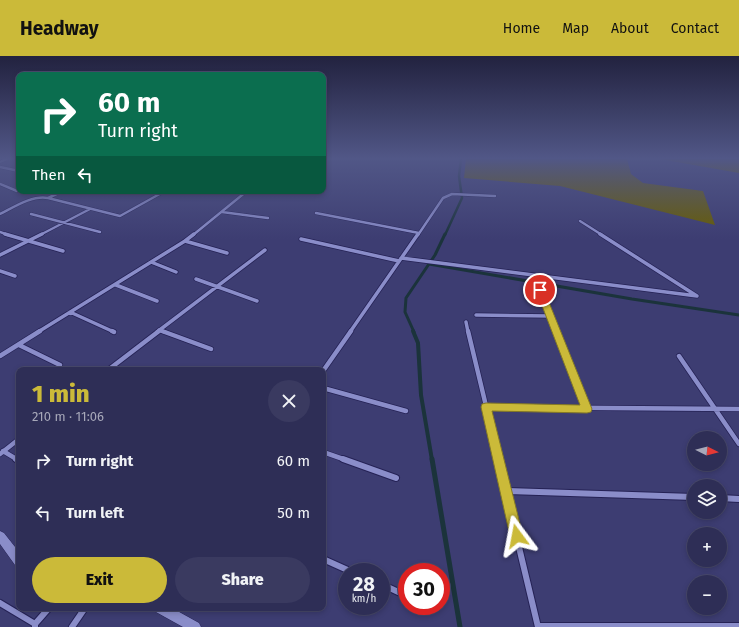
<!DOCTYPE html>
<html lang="en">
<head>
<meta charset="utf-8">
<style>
	body { margin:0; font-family:"Fira Sans",sans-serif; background:#3a3a60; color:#f1f3f6; height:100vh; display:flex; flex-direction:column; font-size:15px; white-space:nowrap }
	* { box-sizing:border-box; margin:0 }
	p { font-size:13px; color:#a7a8b9 }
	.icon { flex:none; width:22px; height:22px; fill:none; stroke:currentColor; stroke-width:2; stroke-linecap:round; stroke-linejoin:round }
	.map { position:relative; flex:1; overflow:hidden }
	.sheet { position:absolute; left:16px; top:311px; width:310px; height:244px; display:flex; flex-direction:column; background:#2e2e56; border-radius:8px; box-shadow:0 2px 6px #0003,0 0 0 1px #494a6c }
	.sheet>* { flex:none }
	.guide { position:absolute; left:16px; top:16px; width:310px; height:122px; border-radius:8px; box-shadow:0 2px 6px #0003,0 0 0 1px #494a6c; background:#0b6e4f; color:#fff; overflow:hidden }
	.needle { width:26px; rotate:96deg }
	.buttons { position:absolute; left:687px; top:375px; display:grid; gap:8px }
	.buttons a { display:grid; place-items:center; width:40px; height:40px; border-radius:50%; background:#2e2e56; box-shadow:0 2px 6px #0003,0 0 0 1px #494a6c; font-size:20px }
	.speed { position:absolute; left:338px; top:507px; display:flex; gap:8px; font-size:20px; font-weight:700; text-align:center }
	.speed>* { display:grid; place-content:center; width:52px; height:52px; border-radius:50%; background:#2e2e56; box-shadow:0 2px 6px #0003,0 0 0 1px #494a6c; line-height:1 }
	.speed small { font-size:10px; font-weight:400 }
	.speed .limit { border:6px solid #d22; background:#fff; color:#111 }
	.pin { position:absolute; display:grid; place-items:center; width:34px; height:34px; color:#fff; margin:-17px; border:2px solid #fff; border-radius:50%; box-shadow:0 1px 4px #0007 }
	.me { position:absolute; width:44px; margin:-22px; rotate:347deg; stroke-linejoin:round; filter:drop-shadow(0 0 3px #0008) }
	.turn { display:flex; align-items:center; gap:14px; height:84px; padding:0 16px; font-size:18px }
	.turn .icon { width:52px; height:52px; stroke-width:2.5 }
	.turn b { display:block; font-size:28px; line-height:34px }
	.then { display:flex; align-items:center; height:38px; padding:0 16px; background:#0003; gap:8px; font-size:15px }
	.round { display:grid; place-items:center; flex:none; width:42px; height:42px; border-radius:21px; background:#3a3a60 }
	.overview { display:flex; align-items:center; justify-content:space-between; height:68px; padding:0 16px }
	h1 { font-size:24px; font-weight:800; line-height:30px; color:#cbba39 }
	.cta { display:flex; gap:8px; margin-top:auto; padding:8px 16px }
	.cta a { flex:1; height:46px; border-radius:24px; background:#cbba39; color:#111; font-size:16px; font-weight:800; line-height:46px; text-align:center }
	.cta a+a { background:#3a3a60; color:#f1f3f6 }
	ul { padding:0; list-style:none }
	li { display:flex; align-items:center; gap:12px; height:52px; padding:0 16px }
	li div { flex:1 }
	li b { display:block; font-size:15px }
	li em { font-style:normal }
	header { display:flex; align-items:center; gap:24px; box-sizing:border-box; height:56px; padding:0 20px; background:#cbba39; color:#111 }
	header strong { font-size:19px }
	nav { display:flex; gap:22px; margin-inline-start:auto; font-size:14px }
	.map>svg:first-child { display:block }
	.green { fill:#675c00 }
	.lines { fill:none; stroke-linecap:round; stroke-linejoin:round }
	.stream-far3 { stroke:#1b333b; stroke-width:2.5 }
	.stream-far2 { stroke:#1b333b; stroke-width:3 }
	.stream-far1 { stroke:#1b333b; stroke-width:4 }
	.stream { stroke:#1b333b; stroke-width:5 }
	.minor-far3-casing { stroke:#252255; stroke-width:3.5 }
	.minor-far2-casing { stroke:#252255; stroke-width:5 }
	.minor-far1-casing { stroke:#252255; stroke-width:6 }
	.minor-casing { stroke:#252255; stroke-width:8 }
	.tertiary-casing { stroke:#252255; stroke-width:1 }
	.minor-far3 { stroke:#8a8dc9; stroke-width:2.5 }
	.minor-far2 { stroke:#8a8dc9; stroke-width:3.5 }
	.minor-far1 { stroke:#8a8dc9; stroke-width:4.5 }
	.minor { stroke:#8a8dc9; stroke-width:6 }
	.tertiary { fill:#8a8dc9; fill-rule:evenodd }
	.route { fill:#cbba39; stroke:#847925 }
</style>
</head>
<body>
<header>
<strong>Headway</strong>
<nav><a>Home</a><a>Map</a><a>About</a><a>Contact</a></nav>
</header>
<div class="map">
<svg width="739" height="571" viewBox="0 0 739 571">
	<rect width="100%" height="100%" fill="#3d3d72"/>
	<!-- green -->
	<path class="green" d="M 466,103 L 627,103 L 631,118 L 643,127 L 703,135 L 715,169 L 560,130 L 464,122 Z
		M 660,103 L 739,103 L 739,117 Z"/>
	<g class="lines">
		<!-- stream-far3 -->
		<path class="stream-far3" d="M 445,179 L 462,142 L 459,120 L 461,103"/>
		<!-- stream-far2 -->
		<path class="stream-far2" d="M 429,208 L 632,243 L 739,259
			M 414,276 L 405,256 L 406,242 L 435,199 L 445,178"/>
		<!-- stream-far1 -->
		<path class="stream-far1" d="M 413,275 L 418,287 L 421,339 L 432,404"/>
		<!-- stream -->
		<path class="stream" d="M 432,403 L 460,571"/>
		<!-- minor-far3 casing -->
		<g class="minor-far3-casing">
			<path id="minor-far3" d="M 0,111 L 19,115
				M 0,128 L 17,135
				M 63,135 L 48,142 L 120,160 L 165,135
				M 222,156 L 268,162
				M 316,157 L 419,177
				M 0,158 C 14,151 32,139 48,142
				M 31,158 L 100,176
				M 580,165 L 602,179
				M 0,176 L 8,179
				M 40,179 L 90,153
				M 193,179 L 247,135
				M 418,179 L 443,142 L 452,138 L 495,140"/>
		</g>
		<!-- minor-far2 casing -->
		<g class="minor-far2-casing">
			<path id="minor-far2" d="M 5,178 L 63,195
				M 301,183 L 399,205
				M 185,185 L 227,197
				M 0,199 L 42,178
				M 401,202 L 697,240 L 600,178
				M 151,206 L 176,216
				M 0,215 L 15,220
				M 196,223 L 257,245
				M 116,229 L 157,245
				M 540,233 L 557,276
				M 70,256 L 114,276
				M 476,259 L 551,260
				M 466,266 L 468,276
				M 159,274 L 165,276
				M 38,276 L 185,185 L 194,178
				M 157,276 L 265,194
				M 350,276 L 418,178"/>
		</g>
		<!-- minor-far1 casing -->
		<g class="minor-far1-casing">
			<path id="minor-far1" d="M 112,275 L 114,276
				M 162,275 L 211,293
				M 468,275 L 499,404
				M 557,275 L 587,353
				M 19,289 L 60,309
				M 0,300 L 40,275
				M 679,300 L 739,388
				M 108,314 L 159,275
				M 323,315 L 351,275
				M 323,332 L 406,355
				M 486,351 L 739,353
				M 3,395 L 18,404
				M 323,396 L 346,404
				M 0,398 L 19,383"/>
		</g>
		<!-- minor casing -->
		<g class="minor-casing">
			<path id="minor" d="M 16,403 L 19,405
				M 343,403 L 396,422
				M 498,403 L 538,571
				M 506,435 L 694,441
				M 720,442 L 739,443
				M 323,503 L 352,516
				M 381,528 L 407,540
				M 0,547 L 35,568
				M 538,570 L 739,570
				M 35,571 L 35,568 L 49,552
				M 72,571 L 85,552"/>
		</g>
		<!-- tertiary casing -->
		<g class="tertiary-casing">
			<path id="tertiary" d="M 3,103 L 10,103 L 0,107 L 0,105 Z
				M 0,475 L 4,477 L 19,496 L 19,510 L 15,509 L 0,488 Z
				M 154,552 L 172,552 L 199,567 L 201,571 L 183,571 L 156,556 Z"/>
		</g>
		<!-- minor-far3 -->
		<use href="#minor-far3" class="minor-far3"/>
		<!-- minor-far2 -->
		<use href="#minor-far2" class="minor-far2"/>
		<!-- minor-far1 -->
		<use href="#minor-far1" class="minor-far1"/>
		<!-- minor -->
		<use href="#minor" class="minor"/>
		<!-- tertiary -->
		<use href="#tertiary" class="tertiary"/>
	</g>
	<!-- sky -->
	<linearGradient id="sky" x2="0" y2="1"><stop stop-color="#22223f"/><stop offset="0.56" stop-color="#515787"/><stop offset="1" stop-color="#515787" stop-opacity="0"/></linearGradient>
	<rect width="739" height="183" fill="url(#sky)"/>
	<!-- route -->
	<path class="route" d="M 540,231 L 544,234 L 592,353 L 591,356 L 587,357 L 492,355 L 523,480 L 521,485 L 517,487 L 512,485 L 510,480 L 481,351 L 482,348 L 486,347 L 580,349 L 536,234 Z"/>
</svg>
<div class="buttons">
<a><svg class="needle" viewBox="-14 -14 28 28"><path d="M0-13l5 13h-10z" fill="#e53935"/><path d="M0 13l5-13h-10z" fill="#a7a8b9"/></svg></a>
<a><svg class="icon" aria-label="layers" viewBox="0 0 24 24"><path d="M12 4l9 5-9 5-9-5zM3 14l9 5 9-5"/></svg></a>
<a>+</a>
<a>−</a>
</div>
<div class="speed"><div>28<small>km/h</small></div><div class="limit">30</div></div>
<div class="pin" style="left:540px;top:234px;background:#d93025"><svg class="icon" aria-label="arrive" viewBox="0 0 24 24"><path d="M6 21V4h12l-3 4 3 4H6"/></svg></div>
<svg class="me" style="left:517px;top:480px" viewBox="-20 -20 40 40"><path d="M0-17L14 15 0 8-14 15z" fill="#cbba39" stroke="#fff" stroke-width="4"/></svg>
<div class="guide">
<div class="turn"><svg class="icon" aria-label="right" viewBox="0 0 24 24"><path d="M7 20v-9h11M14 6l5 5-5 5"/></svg><div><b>60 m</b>Turn right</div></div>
<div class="then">Then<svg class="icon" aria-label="left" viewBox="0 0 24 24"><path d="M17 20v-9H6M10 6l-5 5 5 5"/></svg></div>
</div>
<section class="sheet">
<div class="overview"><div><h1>1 min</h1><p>210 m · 11:06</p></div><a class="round"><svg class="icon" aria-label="close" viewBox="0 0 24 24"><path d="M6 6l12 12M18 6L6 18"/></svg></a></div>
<ul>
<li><svg class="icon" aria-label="right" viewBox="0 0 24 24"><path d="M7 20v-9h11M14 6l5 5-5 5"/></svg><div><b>Turn right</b></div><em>60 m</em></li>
<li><svg class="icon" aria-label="left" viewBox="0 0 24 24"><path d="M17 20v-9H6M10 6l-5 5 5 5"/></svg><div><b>Turn left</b></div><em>50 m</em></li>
</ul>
<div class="cta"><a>Exit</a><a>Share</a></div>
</section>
</div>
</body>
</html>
